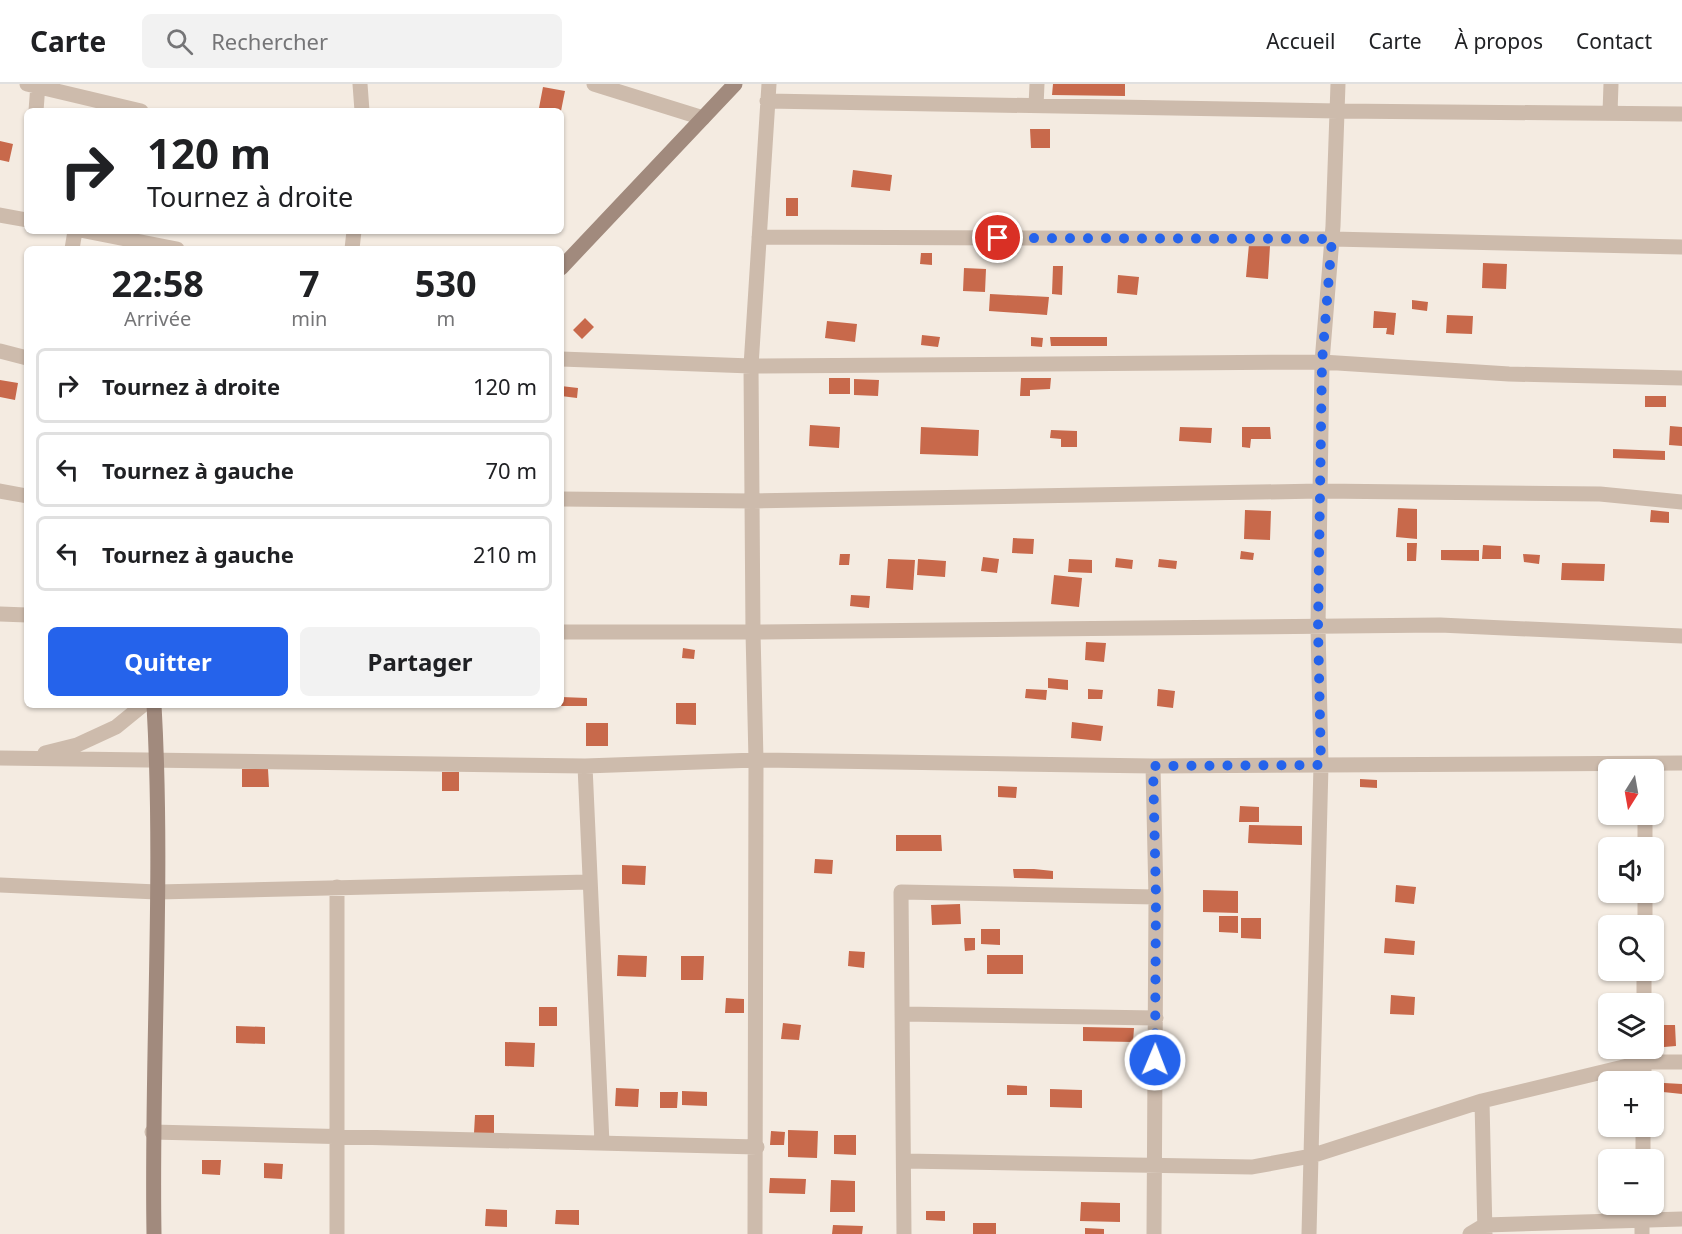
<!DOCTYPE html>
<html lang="fr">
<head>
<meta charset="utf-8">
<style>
	body { margin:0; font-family:"Noto Sans",sans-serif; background:#f2f2f2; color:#202124; height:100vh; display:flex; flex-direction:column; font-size:22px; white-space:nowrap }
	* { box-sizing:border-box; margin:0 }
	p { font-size:20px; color:#757577 }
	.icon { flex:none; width:33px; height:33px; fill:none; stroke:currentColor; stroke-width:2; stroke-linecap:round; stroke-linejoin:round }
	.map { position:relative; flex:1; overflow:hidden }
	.sheet { position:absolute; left:24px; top:162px; width:540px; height:462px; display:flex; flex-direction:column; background:#fff; border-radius:9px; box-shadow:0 2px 4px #0004 }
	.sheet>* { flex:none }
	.hud { position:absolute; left:24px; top:24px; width:540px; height:126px; border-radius:9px; box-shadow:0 2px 4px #0004; background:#fff; color:#202124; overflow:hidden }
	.needle { width:39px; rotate:191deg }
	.fabs { position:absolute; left:1598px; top:675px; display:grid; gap:12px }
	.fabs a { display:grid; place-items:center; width:66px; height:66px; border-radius:9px; background:#fff; box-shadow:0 2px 4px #0004; font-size:30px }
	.pin { position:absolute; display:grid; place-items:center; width:51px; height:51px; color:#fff; margin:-26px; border:3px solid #fff; border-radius:50%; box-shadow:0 2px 6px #0007 }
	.me { position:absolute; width:66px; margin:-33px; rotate:1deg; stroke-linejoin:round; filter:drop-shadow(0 0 4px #0008) }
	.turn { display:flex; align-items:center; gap:21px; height:126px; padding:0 24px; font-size:27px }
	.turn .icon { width:78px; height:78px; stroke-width:2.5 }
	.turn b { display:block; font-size:42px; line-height:51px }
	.eta { display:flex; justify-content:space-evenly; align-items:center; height:102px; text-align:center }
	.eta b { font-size:36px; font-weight:700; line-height:42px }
	.primary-button { display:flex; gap:12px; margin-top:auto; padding:12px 24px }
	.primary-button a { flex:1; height:69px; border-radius:9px; background:#2563eb; color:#fff; font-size:24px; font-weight:700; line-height:69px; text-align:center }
	.primary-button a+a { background:#f2f2f2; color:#202124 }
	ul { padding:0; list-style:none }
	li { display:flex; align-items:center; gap:18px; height:75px; margin:0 12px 9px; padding:0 12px; border:3px solid #e0e0e0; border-radius:9px }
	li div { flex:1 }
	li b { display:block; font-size:22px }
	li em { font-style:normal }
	header { display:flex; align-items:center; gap:36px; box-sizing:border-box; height:84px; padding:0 30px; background:#fff; border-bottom:2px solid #e0e0e0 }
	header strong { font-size:28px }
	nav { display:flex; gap:33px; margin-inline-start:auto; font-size:21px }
	.search { width:420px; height:54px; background:#f2f2f2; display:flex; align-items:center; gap:15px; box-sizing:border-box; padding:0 21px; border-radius:9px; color:#757577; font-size:22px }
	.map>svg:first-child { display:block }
	.building { fill:#c8694b }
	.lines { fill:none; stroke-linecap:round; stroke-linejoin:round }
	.street { stroke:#cdbbac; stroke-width:15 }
	.secondary { stroke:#a18a7d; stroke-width:15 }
	.route { stroke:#2563eb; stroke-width:10; stroke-dasharray:0 18 }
</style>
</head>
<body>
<header>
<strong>Carte</strong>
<div class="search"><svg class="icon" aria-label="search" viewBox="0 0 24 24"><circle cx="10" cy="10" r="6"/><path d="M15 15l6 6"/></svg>Rechercher</div>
<nav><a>Accueil</a><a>Carte</a><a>À propos</a><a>Contact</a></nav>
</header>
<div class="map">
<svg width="1682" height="1150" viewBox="0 0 1682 1150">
	<rect width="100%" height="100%" fill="#f4ebe1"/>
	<!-- building -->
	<path class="building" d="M 1053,0 L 1125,0 L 1125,12 L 1052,11 Z
		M 543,3 L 565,7 L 561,27 L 539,24 Z
		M 1030,45 L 1050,45 L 1050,64 L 1031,64 Z
		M 0,57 L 13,60 L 9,78 L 0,76 Z
		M 853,86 L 892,91 L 890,107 L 851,103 Z
		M 786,114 L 798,114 L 798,132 L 786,132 Z
		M 1249,160 L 1270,162 L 1268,195 L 1246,193 Z
		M 921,169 L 932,169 L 932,181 L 920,180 Z
		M 1483,179 L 1507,180 L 1506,205 L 1482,204 Z
		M 1053,182 L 1063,182 L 1062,211 L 1052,210 Z
		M 964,184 L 986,185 L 985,208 L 963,207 Z
		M 1118,191 L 1139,193 L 1137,211 L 1117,209 Z
		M 990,210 L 1049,213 L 1047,231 L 989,227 Z
		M 1412,216 L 1428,218 L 1427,227 L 1412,225 Z
		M 1374,227 L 1396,229 L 1394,251 L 1386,250 L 1387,244 L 1373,244 Z
		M 1447,231 L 1473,232 L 1472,250 L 1446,249 Z
		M 585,234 L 594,243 L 582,255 L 573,246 Z
		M 827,237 L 857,240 L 855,258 L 825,254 Z
		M 922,251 L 940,253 L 938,263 L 921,261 Z
		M 1031,253 L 1043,254 L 1042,263 L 1031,262 Z
		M 1050,253 L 1107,253 L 1107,262 L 1051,262 Z
		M 829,294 L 850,294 L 850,310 L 829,310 Z
		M 1021,294 L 1051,294 L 1050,305 L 1030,306 L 1030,312 L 1020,312 Z
		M 854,295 L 879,296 L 878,312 L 854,311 Z
		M 0,296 L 18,299 L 15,316 L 0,313 Z
		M 561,302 L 578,304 L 577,314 L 561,312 Z
		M 1645,312 L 1666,312 L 1666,323 L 1645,323 Z
		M 810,341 L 840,343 L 839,364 L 809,362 Z
		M 1670,342 L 1682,343 L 1682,362 L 1669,361 Z
		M 921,343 L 979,346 L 978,372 L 920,370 Z
		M 1180,343 L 1212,344 L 1211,359 L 1179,357 Z
		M 1242,343 L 1270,343 L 1271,355 L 1251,355 L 1250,364 L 1242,363 Z
		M 1051,346 L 1077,347 L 1077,363 L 1061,363 L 1061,355 L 1050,354 Z
		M 1613,365 L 1665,367 L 1665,376 L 1613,374 Z
		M 1398,424 L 1417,425 L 1417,455 L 1396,453 Z
		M 1245,426 L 1271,427 L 1270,456 L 1244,455 Z
		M 1651,426 L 1669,428 L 1669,439 L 1650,438 Z
		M 1013,454 L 1034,455 L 1033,470 L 1012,469 Z
		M 1407,459 L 1417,459 L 1416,477 L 1407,477 Z
		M 1483,461 L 1501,462 L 1501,475 L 1482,475 Z
		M 1441,466 L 1479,466 L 1479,477 L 1441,476 Z
		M 1241,467 L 1254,469 L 1253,476 L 1240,475 Z
		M 840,470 L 850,470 L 849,481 L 839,481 Z
		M 1523,470 L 1540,471 L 1539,480 L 1524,478 Z
		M 983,473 L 999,475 L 997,489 L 981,487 Z
		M 1116,474 L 1133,476 L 1132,485 L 1115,483 Z
		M 888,475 L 915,476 L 913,506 L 886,504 Z
		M 918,475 L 946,477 L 945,493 L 917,491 Z
		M 1069,475 L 1092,476 L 1092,489 L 1068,488 Z
		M 1159,475 L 1177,477 L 1176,485 L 1158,483 Z
		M 1562,479 L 1605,480 L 1604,497 L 1561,496 Z
		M 1054,491 L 1082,494 L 1079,523 L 1051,520 Z
		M 851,511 L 870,512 L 869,524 L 850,522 Z
		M 1086,558 L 1106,559 L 1104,578 L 1085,576 Z
		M 683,564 L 695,566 L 694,575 L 682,574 Z
		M 1048,594 L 1068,596 L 1068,606 L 1048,604 Z
		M 1026,605 L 1047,606 L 1046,616 L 1025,614 Z
		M 1088,605 L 1103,606 L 1102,615 L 1088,615 Z
		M 1158,605 L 1175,607 L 1173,624 L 1157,622 Z
		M 561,613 L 587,614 L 587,622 L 561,622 Z
		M 676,619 L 696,619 L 696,641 L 676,640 Z
		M 1072,638 L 1103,642 L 1101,657 L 1071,654 Z
		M 586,639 L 608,639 L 608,662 L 586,662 Z
		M 242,685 L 268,685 L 269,703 L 242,703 Z
		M 442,688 L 459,688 L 459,707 L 442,707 Z
		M 1360,695 L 1377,696 L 1377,704 L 1360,703 Z
		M 998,702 L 1017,703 L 1016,714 L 998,713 Z
		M 1240,722 L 1259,723 L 1259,738 L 1239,738 Z
		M 1249,741 L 1302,742 L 1302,761 L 1248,759 Z
		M 896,751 L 941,751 L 942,767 L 896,767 Z
		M 815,775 L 833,776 L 832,790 L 814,789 Z
		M 622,781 L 646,782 L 645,801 L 622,800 Z
		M 1013,785 L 1034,785 L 1053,787 L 1053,795 L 1014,794 Z
		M 1396,801 L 1416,803 L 1414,820 L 1395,818 Z
		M 1203,806 L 1238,807 L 1238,829 L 1203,828 Z
		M 960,820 L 961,840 L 932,841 L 931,821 Z
		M 1219,832 L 1238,832 L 1238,849 L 1219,848 Z
		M 1241,834 L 1261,834 L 1261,855 L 1241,854 Z
		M 981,845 L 1000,845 L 1000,861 L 981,860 Z
		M 964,854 L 975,854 L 975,866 L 965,867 Z
		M 1385,854 L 1415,857 L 1414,871 L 1384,869 Z
		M 849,867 L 865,868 L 864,884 L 848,882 Z
		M 618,871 L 647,872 L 646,893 L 617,892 Z
		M 987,871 L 1023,871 L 1023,890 L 987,890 Z
		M 681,872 L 704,872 L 703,896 L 681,896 Z
		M 1391,911 L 1415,913 L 1414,931 L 1390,930 Z
		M 726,914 L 744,915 L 744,929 L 725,929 Z
		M 539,923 L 557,923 L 557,942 L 539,942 Z
		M 783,939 L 801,941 L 799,956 L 781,955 Z
		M 1663,941 L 1675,941 L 1676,962 L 1664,963 Z
		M 236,942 L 265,943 L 265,960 L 236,959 Z
		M 1083,943 L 1134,944 L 1133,958 L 1083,957 Z
		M 505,958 L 535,959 L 534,983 L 505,982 Z
		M 1664,999 L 1682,1000 L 1682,1010 L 1663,1008 Z
		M 1007,1001 L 1027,1002 L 1027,1011 L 1007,1011 Z
		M 616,1004 L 639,1005 L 638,1023 L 615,1022 Z
		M 1050,1005 L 1082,1006 L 1082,1024 L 1050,1023 Z
		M 682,1007 L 707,1008 L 707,1022 L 682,1021 Z
		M 660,1008 L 678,1008 L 677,1024 L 660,1024 Z
		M 475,1031 L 494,1031 L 494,1050 L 474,1049 Z
		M 788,1046 L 818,1047 L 817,1074 L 788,1073 Z
		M 771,1047 L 785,1048 L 784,1061 L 770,1061 Z
		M 834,1051 L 856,1051 L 856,1071 L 834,1070 Z
		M 202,1076 L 221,1076 L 220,1091 L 202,1090 Z
		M 264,1079 L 283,1080 L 282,1095 L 264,1094 Z
		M 1599,1086 L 1607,1086 L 1608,1106 L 1598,1106 Z
		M 770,1094 L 806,1095 L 805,1110 L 769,1109 Z
		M 831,1096 L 855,1097 L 855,1128 L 830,1128 Z
		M 1081,1118 L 1120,1119 L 1120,1138 L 1080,1137 Z
		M 486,1125 L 507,1126 L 507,1143 L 485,1142 Z
		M 556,1126 L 579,1126 L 579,1141 L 555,1140 Z
		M 926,1127 L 945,1127 L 945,1137 L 926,1136 Z
		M 973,1139 L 996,1139 L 996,1150 L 973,1150 Z
		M 833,1141 L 863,1142 L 862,1150 L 832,1150 Z
		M 1085,1144 L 1104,1145 L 1104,1150 L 1085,1150 Z"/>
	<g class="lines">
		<!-- street -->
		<path class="street" d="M 27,0 L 141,27
			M 360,0 L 362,27
			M 594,0 L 703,34
			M 767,17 L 1338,27 L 1682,30
			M 1036,22 L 1037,0
			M 36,27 L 38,0
			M 1610,29 L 1611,0
			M 0,131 L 27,136
			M 85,147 L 177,165
			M 759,153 L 1332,155 L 1682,163
			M 72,165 L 75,147
			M 352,165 L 354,147
			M 0,267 L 27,274
			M 561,275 L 751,282 L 1322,278 L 1509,290 L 1682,294
			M 0,407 L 27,412
			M 561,415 L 753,417 L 1320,407 L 1600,410 L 1682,418
			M 0,530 L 27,531
			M 561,548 L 753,548 L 1440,541 L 1682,552
			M 45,669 L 77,661 L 116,643 L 143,621
			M 0,674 L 585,682 L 756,676 L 1153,682 L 1682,679
			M 585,682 L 602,1059
			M 1153,682 L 1156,813 L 1154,1150
			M 1645,764 L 1645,730
			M 0,801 L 157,808 L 589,798
			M 337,803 L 337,1150
			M 1645,842 L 1645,808
			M 1644,920 L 1644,886
			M 902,930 L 1156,934
			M 1644,998 L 1644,964
			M 1482,1017 L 1485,1150
			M 152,1048 L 757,1063
			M 1643,1076 L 1643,1042
			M 904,1077 L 1252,1083 L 1311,1072 L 1482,1017 L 1644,978 L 1682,978
			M 755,1150 L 756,676 L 753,548 L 751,282 L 769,0
			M 904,1150 L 901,808 L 1156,813
			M 1309,1150 L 1321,681 L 1318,543 L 1322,278 L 1333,142 L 1338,0
			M 1470,1150 L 1485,1141 L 1682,1135
			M 1642,1150 L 1642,1120"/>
		<!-- secondary -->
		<path class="secondary" d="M 561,184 L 735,0
			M 154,1150 C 151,974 164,797 154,621"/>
	</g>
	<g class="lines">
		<!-- route -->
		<path class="route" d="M 998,154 L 1332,155 L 1322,278 L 1318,543 L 1321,681 L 1153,682 L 1156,813 L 1155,976"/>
	</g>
</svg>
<div class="fabs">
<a><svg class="needle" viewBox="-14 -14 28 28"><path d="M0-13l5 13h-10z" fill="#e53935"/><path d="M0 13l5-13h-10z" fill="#757577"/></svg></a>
<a><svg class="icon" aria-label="sound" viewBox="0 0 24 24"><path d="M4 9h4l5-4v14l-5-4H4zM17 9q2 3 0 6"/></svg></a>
<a><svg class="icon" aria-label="search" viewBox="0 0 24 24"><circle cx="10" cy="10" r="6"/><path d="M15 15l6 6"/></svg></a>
<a><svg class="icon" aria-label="layers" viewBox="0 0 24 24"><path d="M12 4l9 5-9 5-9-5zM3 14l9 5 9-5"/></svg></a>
<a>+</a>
<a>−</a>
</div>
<div class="pin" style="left:998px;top:154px;background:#d93025"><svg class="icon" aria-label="arrive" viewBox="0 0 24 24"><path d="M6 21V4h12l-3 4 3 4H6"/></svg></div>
<svg class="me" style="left:1155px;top:976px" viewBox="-20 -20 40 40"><circle r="17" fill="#2563eb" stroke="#fff" stroke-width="3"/><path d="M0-11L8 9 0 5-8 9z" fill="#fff"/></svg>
<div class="hud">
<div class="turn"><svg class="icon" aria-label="right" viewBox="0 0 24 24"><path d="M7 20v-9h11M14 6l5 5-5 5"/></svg><div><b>120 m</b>Tournez à droite</div></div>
</div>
<section class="sheet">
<div class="eta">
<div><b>22:58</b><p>Arrivée</p></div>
<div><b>7</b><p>min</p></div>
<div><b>530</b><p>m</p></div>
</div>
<ul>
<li><svg class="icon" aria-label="right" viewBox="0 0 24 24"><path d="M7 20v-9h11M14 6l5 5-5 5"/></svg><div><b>Tournez à droite</b></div><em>120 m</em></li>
<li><svg class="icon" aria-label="left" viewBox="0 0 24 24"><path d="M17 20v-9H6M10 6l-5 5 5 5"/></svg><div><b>Tournez à gauche</b></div><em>70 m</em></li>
<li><svg class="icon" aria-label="left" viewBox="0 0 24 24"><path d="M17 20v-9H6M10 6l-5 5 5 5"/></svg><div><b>Tournez à gauche</b></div><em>210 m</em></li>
</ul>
<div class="primary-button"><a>Quitter</a><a>Partager</a></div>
</section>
</div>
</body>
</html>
